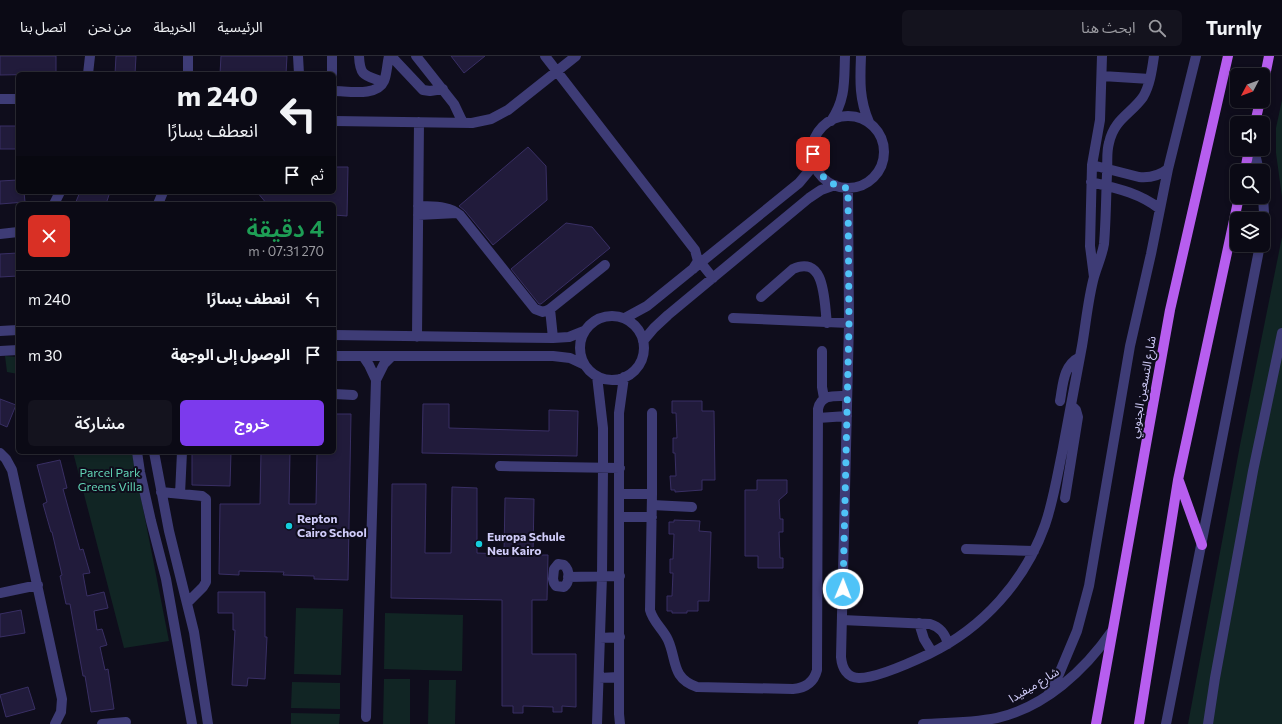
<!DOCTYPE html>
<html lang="ar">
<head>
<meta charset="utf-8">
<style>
	body { margin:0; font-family:Commissioner,"Noto Sans Arabic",sans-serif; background:#14131e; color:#f1f3f6; direction:rtl; height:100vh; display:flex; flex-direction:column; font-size:15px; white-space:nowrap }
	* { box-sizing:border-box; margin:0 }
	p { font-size:13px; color:#9a9aa0 }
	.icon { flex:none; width:22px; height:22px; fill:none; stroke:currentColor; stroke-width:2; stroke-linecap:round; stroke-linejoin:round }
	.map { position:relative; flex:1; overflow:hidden; direction:ltr }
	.panel { position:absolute; left:16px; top:146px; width:320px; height:252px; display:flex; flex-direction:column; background:#0b0a15; border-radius:6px; box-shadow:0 2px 6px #0003,0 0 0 1px #2b2b34; direction:rtl }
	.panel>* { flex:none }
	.top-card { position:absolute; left:16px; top:16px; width:320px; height:122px; border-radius:6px; box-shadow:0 2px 6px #0003,0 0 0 1px #2b2b34; direction:rtl; background:#0b0a15; color:#f1f3f6; overflow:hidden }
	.needle { width:26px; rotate:229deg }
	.controls { position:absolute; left:1230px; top:12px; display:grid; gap:8px }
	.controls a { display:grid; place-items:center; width:40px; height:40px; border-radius:6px; background:#0b0a15; box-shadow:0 2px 6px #0003,0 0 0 1px #2b2b34; font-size:20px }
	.pin { position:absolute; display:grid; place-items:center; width:34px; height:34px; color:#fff; margin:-17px; border-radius:8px; box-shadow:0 2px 6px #0006 }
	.me { position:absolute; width:44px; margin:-22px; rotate:1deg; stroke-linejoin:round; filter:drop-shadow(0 0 3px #0008) }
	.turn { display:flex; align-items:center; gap:14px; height:84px; padding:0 12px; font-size:18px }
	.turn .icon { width:52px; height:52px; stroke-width:2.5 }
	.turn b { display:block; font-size:28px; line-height:34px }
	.then { display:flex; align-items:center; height:38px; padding:0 12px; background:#0003; gap:8px; font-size:15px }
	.round { display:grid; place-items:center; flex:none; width:42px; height:42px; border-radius:6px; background:#14131e }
	.overview { display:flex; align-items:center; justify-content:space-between; height:68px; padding:0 12px }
	h1 { font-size:24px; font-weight:600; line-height:30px; color:#1e9e55 }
	.action { display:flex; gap:8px; margin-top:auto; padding:8px 12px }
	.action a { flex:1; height:46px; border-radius:6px; background:#7c3aed; color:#fff; font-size:16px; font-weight:600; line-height:46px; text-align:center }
	.action a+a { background:#14131e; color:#f1f3f6 }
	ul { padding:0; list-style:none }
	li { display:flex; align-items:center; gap:12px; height:56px; padding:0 12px; border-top:1px solid #2b2b34 }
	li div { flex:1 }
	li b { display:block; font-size:15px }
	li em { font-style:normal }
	header { display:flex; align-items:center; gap:24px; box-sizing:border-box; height:56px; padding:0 20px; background:#0b0a15; border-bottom:1px solid #2b2b34 }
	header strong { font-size:19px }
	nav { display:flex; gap:22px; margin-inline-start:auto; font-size:14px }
	.search { width:280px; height:36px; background:#14131e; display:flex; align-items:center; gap:10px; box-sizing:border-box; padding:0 14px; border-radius:6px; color:#9a9aa0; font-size:15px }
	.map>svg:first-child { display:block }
	.green { fill:#112524 }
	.building { fill:#211b3b; stroke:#392f64 }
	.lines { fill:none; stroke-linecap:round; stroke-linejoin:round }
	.minor { stroke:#3e3c76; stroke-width:10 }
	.major { stroke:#b75eef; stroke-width:10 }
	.route { stroke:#4fc3f7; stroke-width:7; stroke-dasharray:0 12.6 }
	.poi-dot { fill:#15cddd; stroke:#0f0d1c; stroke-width:1.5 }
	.labels { text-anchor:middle; stroke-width:4; stroke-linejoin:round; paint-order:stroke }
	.street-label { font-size:12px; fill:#d1cdfa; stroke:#0f0d1c }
	.park-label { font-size:12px; fill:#61d2b4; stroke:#0f0d1c }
	.poi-label { font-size:12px; font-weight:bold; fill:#d1cdfa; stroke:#0f0d1c; text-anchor:start }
</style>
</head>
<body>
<header>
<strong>Turnly</strong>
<div class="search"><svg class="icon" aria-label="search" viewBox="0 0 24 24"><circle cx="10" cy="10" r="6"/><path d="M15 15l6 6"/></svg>ابحث هنا</div>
<nav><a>الرئيسية</a><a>الخريطة</a><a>من نحن</a><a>اتصل بنا</a></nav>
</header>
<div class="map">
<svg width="1282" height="668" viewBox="0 0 1282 668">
	<rect width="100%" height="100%" fill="#0f0d1c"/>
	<!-- green -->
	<path class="green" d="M 1282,44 L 1282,141 L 1276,97 L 1276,72 Z
		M 1282,181 L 1282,668 L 1188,668 L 1240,389 Z
		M 5,300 L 18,301 L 18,318 L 7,316 Z
		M 73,396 L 132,396 L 169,585 L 124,592 Z
		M 296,552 L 343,553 L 341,619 L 294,618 Z
		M 385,557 L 463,559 L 462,615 L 384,613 Z
		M 384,623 L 410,623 L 410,668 L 383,668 Z
		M 429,624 L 456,624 L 455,668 L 428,668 Z
		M 292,626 L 340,627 L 340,653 L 291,652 Z
		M 291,657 L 340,658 L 339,668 L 291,668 Z"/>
	<!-- building -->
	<path class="building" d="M 0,0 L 56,0 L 56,18 L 0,19 Z
		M 116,0 L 136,0 L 135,18 L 115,18 Z
		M 221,0 L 287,0 L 286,18 L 220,18 Z
		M 451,0 L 485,0 L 464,17 Z
		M 0,70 L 18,70 L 18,93 L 0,93 Z
		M 528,91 L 546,110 L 547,144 L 493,189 L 465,155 L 459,150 Z
		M 334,111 L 348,111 L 347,160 L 334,159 L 334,148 L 267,148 L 257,136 L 334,136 Z
		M 18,124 L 18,136 L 24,136 L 25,146 L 0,148 L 0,125 Z
		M 80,136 L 110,136 L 106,148 L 75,148 Z
		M 566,167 L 592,171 L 610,192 L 541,248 L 539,248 L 511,213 Z
		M 18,197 L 18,220 L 0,221 L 0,198 Z
		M 0,343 L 16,349 L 7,371 L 0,368 Z
		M 672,345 L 702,345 L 702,355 L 714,355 L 715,424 L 702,424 L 702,434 L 675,436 L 675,434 L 671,434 L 670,420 L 676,420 L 675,397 L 673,397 L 673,382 L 677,382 L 676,357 L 672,357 Z
		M 423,348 L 449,348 L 449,372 L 549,375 L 549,354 L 578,355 L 577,400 L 422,397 Z
		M 334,358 L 351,358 L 348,524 L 314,523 L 314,520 L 283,519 L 284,516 L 239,515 L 239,519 L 219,518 L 220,448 L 260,448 L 261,396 L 290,396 L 289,448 L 316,448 L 317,396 L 334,396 Z
		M 192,396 L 231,396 L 230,430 L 192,429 Z
		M 60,404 L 67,432 L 63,433 L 80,494 L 83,493 L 90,517 L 83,518 L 87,540 L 104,536 L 108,552 L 94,555 L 97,574 L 102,573 L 107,589 L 100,591 L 105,614 L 108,613 L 114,653 L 91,656 L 85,620 L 83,620 L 70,548 L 66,548 L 60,520 L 62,519 L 52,476 L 51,476 L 43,448 L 47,446 L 37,409 Z
		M 757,424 L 787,424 L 787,437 L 779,444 L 780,463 L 783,463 L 783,476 L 779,476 L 780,502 L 783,502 L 783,512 L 758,512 L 758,500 L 745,500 L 745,434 L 757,434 Z
		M 392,428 L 426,428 L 425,497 L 451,497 L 452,431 L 477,432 L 477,497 L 504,498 L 505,442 L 534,443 L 533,499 L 548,499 L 547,544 L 532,544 L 532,598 L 576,598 L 576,651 L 562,650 L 562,656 L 553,656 L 553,651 L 523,650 L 523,657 L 513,657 L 513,650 L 502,650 L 502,544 L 391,542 Z
		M 674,464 L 700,465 L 699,475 L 711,476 L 709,545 L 698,545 L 698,555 L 687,555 L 687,557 L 672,557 L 672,555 L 667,555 L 667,540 L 672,540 L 673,517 L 670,517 L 670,503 L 673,503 L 674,478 L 669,478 L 669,466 L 674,466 Z
		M 218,536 L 265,536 L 265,581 L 267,581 L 265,623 L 248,622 L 247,630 L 232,629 L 235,574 L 233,574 L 233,557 L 218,557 Z
		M 21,554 L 25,577 L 0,581 L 0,558 Z
		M 28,631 L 35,653 L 6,661 L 0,639 Z"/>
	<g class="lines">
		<!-- minor -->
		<path class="minor" d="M 298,0 L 299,18
			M 359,0 C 360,21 365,19 383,26
			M 391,0 L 423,34 L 430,35 L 443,33
			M 416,0 L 454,48 L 463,67
			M 545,0 L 695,194 L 698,205 L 693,213
			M 861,0 C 860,24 859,43 869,66
			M 88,18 L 90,0
			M 188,18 L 188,0
			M 332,18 L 332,0
			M 1102,20 L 1150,23
			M 334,35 C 348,35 377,41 384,25 C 387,18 387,8 389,0
			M 0,43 L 18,43
			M812 96a36 36 0 1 1 72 0a36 36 0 1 1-72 0Z
			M 334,65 L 472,67 L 491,63 L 508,54 L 576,0
			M 831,65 C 846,43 844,25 845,0
			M 1254,93 L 1259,115
			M 1092,109 L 1139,121 C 1150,122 1159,120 1168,113
			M 1091,126 C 1116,132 1140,137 1160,153
			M 848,132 L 849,267 L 841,601 C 842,612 847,622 859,622 C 877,622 912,606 929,598 C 983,572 1025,525 1045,469 C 1053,446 1057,421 1062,397 C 1069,361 1075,326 1082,290 C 1086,267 1088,243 1094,221 C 1097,210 1102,200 1104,188 C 1106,165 1106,141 1107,118 C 1108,108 1106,97 1109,87 C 1114,63 1131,58 1143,41 C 1150,29 1152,14 1154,0
			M 1263,141 L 1264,157 L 1263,170
			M 54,148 L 60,136
			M 158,148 L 163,136
			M 418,150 C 433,151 448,149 460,159 L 535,253 L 543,256 L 550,253 L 605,209
			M 418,159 L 457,157
			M 0,178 L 18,176
			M 701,207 L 713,222
			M 1094,221 L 1090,190 L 1092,109 L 1100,64 L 1102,0
			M 761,241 L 793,213 C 826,198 824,247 827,267
			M 550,253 L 553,282
			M580 292a32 32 0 1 1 64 0a32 32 0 1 1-64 0Z
			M 625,262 L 647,250 L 799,127 L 809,115 L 814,107
			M 733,262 L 849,267
			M 0,275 L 18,274
			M 334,279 L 553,282 L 569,281 L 584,275
			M 417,281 L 419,66
			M 643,285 L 654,272 L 668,259 L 809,142 L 821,134 L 835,129
			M 0,295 L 18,294
			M 822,295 L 822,331 L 824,342
			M 334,300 L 553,300 L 570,302 L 585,309
			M 363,300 L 369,309 L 376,324
			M 597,320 L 603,372 L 603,412 L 602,520 L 597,668
			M 334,338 L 353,339
			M 1060,345 C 1063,329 1063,309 1080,301
			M 652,357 L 652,438 L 650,554 C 653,566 663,573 668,584 C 677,604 671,622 697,631 L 793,633 C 806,632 814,626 817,614 L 818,353 C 821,338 834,340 847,340
			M 818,362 L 847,360
			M 137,396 L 140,416 L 151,465 L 166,523 L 192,668
			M 154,396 L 169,475 L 194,576 L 208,668
			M 0,397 L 6,403 L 12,414 L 62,643 L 61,656 L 55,668
			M 500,410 L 620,412
			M 161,436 L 202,440 L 206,443 L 206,526 L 203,531 L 188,546
			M 180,438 L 182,396
			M 620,438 L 652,438
			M 1065,442 L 1078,361 L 1076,354 L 1071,349
			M 652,449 L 692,451
			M 620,461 L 652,461
			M 966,493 L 1034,495
			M 558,508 L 564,509 C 570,514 570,526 564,531 L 556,530 L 554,527 L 553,523 L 554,513 Z
			M 568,521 L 620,520
			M 0,537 L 38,529
			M 842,564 L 930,568 C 940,571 945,577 948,588
			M 919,567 L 924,583 L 932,596
			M 600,582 L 620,581
			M 599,622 L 619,621
			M 1048,639 L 1059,618 L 1077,575 L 1089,530 L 1130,290 L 1151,198 L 1168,113 L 1196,0
			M 366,661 L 376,324 L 384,308 L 392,300
			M 102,668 L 126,666
			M 620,668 L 619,658 L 619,357 L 624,321
			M 923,668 C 948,667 973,667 997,662 C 1045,651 1085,614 1112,575
			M 1166,668 L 1260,189
			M 1208,668 L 1215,622 L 1253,415 L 1282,277"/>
		<!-- major -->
		<path class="major" d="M 1263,30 L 1269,0
			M 1255,67 L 1260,45
			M 1245,115 L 1249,93
			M 1179,425 L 1202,489
			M 1096,668 L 1170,254 L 1228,0
			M 1139,668 L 1178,424 L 1239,141"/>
	</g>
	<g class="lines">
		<!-- route -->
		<path class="route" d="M 813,98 C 817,118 828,130 848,132 L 849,267 L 843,533"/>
	</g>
	<!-- markers -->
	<g class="poi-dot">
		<circle cx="289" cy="470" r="4"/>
		<circle cx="479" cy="488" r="4"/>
	</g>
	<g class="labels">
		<!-- street labels -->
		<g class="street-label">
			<text transform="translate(1143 331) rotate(-80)" y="4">شارع التسعين الجنوبي</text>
			<text transform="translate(1034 629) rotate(-31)" y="4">شارع ميفيدا</text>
		</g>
		<!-- park labels -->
		<g class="park-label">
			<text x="110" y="421">Parcel Park<tspan x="110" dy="14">Greens Villa</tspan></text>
		</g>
		<!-- poi labels -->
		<g class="poi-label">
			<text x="297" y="467">Repton<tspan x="297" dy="14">Cairo School</tspan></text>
			<text x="487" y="485">Europa Schule<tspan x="487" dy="14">Neu Kairo</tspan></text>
		</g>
	</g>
</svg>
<div class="controls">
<a><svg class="needle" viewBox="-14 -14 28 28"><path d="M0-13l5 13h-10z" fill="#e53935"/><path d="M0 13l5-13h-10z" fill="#9a9aa0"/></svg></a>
<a><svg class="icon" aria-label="sound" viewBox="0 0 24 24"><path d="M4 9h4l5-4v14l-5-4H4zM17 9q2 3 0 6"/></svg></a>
<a><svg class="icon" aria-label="search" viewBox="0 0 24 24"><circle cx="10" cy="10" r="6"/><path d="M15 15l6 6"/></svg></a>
<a><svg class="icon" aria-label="layers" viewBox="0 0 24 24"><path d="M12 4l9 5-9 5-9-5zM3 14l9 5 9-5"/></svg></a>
</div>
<div class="pin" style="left:813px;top:98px;background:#d93025"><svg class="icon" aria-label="arrive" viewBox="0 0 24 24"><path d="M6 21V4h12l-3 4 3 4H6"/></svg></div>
<svg class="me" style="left:843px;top:533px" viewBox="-20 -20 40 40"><circle r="17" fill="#4fc3f7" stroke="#fff" stroke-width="3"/><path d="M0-11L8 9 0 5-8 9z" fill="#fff"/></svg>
<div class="top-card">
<div class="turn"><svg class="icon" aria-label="left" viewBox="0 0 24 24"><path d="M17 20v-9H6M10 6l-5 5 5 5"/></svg><div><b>240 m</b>انعطف يسارًا</div></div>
<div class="then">ثم<svg class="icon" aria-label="arrive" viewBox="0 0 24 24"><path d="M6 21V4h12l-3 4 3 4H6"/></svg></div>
</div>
<section class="panel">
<div class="overview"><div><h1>4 دقيقة</h1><p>270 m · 07:31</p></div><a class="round" style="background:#d93025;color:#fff"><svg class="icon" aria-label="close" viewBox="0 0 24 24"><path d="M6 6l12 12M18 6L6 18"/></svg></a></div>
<ul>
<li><svg class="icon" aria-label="left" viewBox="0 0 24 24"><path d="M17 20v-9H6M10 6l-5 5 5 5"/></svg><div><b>انعطف يسارًا</b></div><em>240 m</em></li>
<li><svg class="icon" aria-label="arrive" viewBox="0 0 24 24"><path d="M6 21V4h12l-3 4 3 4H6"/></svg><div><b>الوصول إلى الوجهة</b></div><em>30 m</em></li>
</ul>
<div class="action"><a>خروج</a><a>مشاركة</a></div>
</section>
</div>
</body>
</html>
